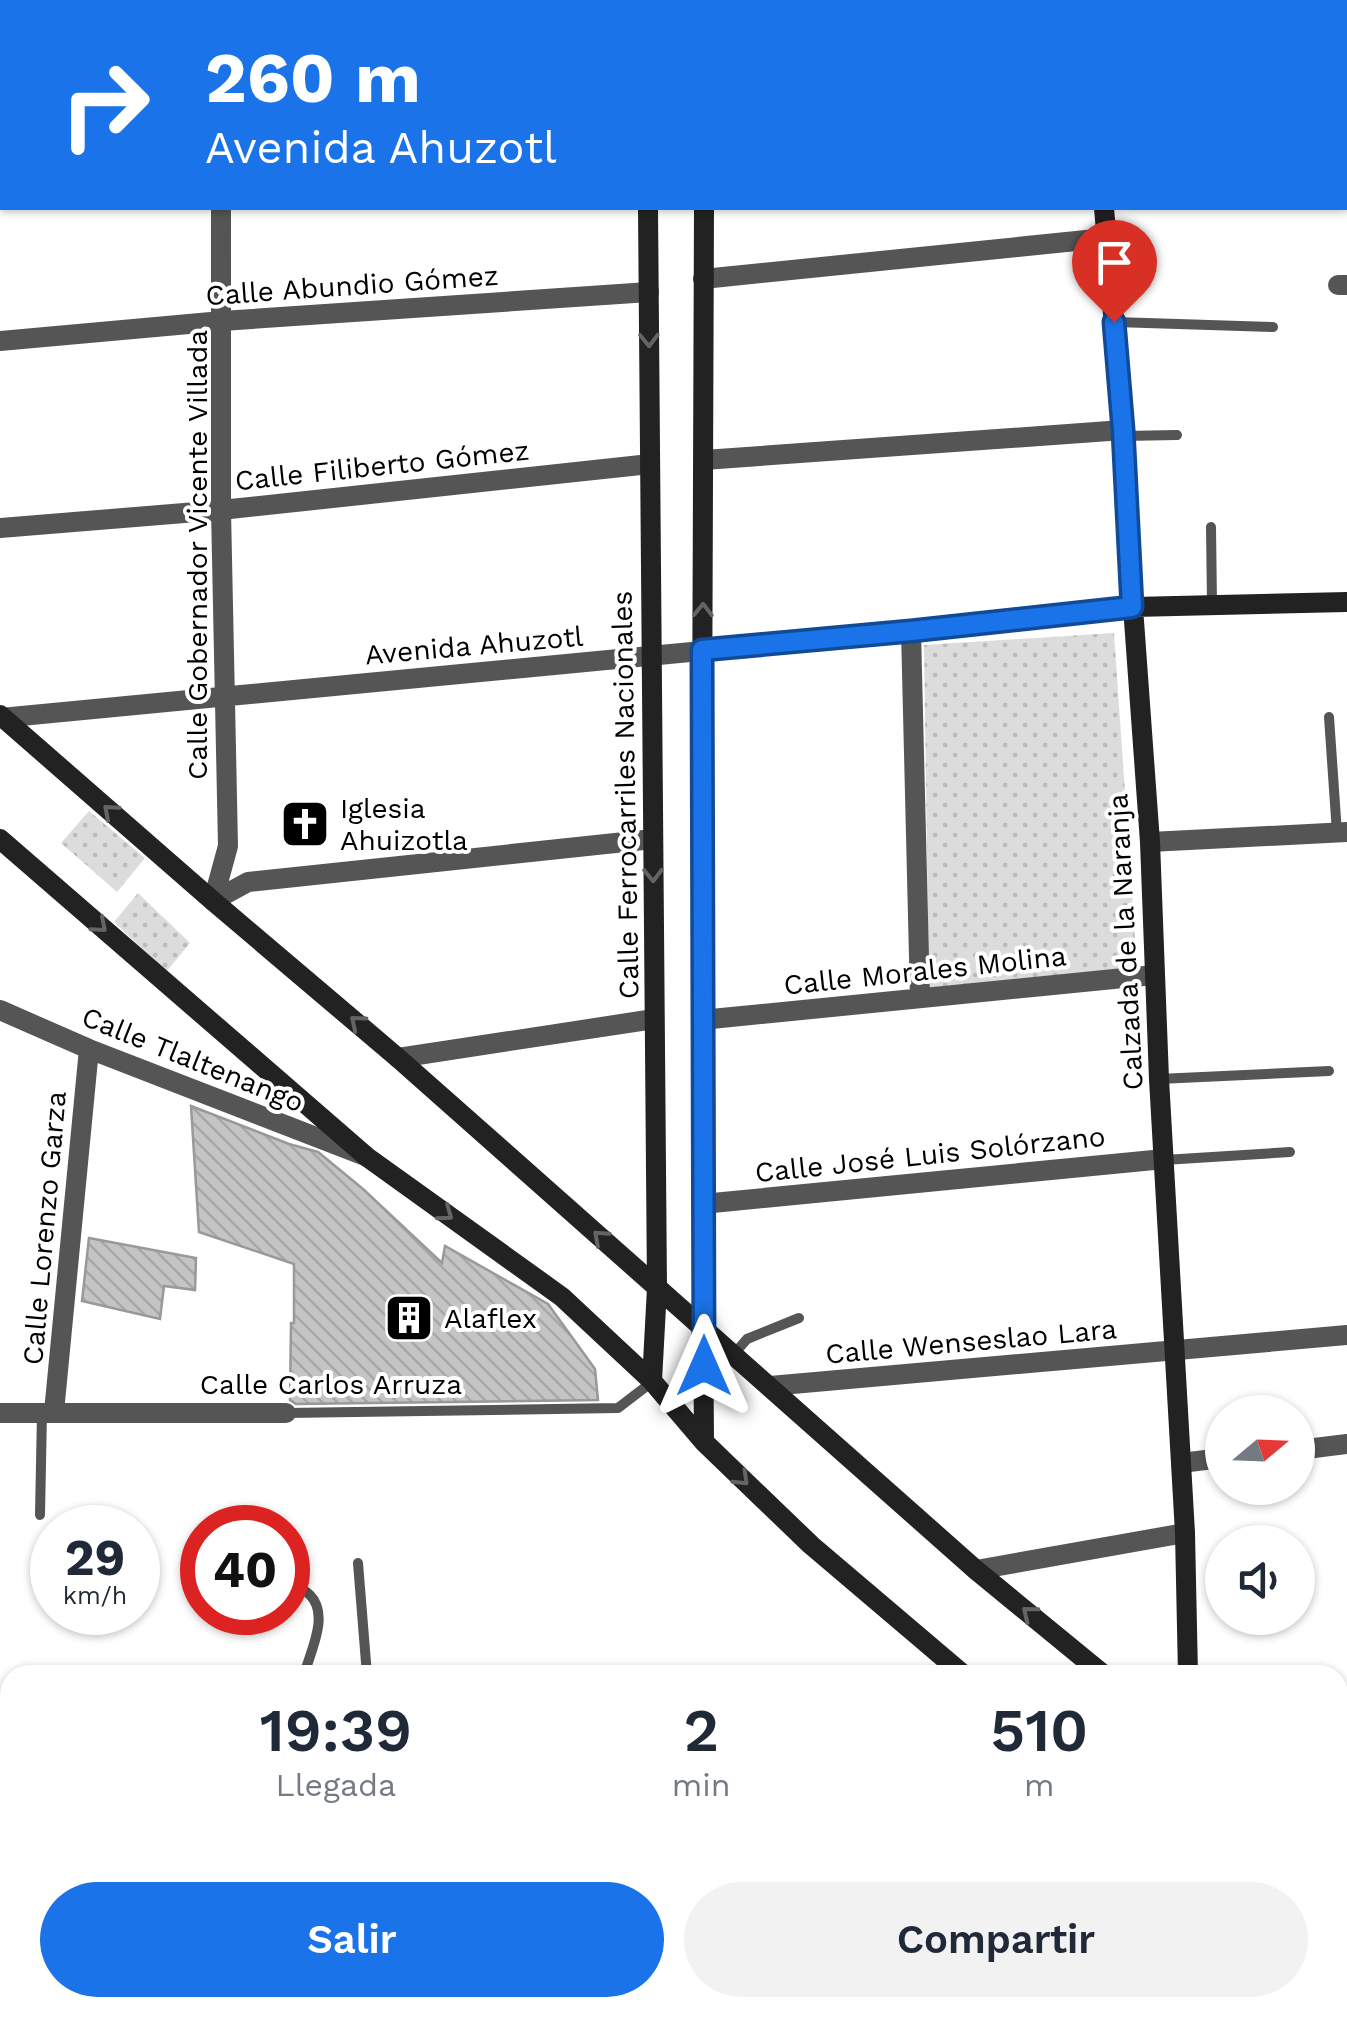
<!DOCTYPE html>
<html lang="es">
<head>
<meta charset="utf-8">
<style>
	body { margin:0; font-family:"Work Sans",sans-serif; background:#f2f2f3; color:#1f2937; height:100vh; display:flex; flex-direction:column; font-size:38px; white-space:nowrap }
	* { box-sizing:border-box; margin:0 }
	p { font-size:32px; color:#747a83 }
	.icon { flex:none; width:55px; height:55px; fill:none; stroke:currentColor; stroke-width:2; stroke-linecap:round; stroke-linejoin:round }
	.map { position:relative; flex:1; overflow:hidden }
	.drawer { position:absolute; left:0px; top:1665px; width:1348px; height:352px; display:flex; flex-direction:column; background:#fff; border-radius:30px 30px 0 0; box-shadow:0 2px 8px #0004 }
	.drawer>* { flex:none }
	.hud { position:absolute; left:0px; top:0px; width:1348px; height:210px; box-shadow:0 2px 8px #0004; background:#1a73e8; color:#fff; overflow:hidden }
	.needle { width:65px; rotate:71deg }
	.buttons { position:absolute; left:1205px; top:1395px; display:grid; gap:20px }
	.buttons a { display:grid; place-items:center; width:110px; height:110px; border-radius:50%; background:#fff; box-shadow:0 2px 8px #0004; font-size:50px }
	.speed { position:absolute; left:30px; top:1505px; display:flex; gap:20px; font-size:50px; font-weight:700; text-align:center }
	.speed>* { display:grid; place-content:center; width:130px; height:130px; border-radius:50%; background:#fff; box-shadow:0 2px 8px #0004; line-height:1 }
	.speed small { font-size:25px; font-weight:400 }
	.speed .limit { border:15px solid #d22; background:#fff; color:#111 }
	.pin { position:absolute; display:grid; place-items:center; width:85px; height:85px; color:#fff; margin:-102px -42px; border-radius:50% 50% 50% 0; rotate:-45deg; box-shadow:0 0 10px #0007 }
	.pin .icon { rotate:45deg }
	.me { position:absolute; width:110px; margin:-55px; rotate:0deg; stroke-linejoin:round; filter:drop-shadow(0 0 8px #0008) }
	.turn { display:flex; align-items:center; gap:35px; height:210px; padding:0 40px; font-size:45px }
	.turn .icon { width:130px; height:130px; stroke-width:2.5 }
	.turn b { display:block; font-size:70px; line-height:85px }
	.eta { display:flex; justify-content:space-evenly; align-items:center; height:170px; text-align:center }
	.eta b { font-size:60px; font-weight:600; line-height:70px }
	.cta { display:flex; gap:20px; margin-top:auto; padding:20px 40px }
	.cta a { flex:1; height:115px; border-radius:60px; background:#1a73e8; color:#fff; font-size:40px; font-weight:600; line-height:115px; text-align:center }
	.cta a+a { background:#f2f2f3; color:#1f2937 }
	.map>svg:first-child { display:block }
	.park { fill:url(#park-dots) }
	.building { fill:url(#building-back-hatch); stroke:#999; stroke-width:2.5 }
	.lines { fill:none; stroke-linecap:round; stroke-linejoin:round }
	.lane { stroke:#555; stroke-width:10 }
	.street { stroke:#555; stroke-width:20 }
	.secondary { stroke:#222; stroke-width:20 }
	.oneway { stroke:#646464 }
	.route-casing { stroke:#114b97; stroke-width:25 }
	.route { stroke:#1a73e8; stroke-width:18 }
	.labels { text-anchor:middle; stroke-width:8; stroke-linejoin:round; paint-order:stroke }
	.street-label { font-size:28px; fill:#000; stroke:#fff }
	.poi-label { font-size:28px; fill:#000; stroke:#fff; text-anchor:start }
</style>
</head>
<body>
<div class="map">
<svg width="1347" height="2017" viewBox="0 0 1347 2017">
	<defs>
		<pattern id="park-dots" width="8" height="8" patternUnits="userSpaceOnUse" patternTransform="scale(2.5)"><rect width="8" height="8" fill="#dcdcdc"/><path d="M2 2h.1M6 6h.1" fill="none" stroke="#bbb" stroke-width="1.8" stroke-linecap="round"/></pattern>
		<pattern id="building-back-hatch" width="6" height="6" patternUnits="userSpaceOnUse" patternTransform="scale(2.5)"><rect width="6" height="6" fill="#c4c4c4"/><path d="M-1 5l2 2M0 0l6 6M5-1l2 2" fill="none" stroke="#a7a7a7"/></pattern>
	</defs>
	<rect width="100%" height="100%" fill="#fff"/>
	<!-- park -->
	<path class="park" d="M 1114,633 L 1137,967 L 929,988 L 924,645 Z
		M 89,811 L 145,858 L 117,892 L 61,843 Z
		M 138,893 L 190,943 L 166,972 L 114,922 Z
		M 1338,1697 L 1347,1697 L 1347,1871 L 1338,1864 Z
		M 1338,1993 L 1347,2001 L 1347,2017 L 710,2017 L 709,2008 L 1338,2008 Z"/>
	<!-- building -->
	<path class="building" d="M 191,1106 L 289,1144 L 318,1152 L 363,1189 L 442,1263 L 445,1246 L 548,1304 L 595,1369 L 598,1400 L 296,1404 L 290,1400 L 291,1323 L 294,1323 L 294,1264 L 199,1232 Z
		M 89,1238 L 196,1258 L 195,1290 L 164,1286 L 160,1319 L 82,1301 Z"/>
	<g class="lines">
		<!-- lane -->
		<path class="lane" d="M 1115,322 L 1273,327
			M 1124,436 L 1177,435
			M 1211,527 L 1212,604
			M 1329,717 L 1337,833
			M 1159,1079 L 1329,1071
			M 1164,1160 L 1290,1152
			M 734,1354 L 747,1339 L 799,1318
			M 286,1413 L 618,1408 L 652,1382
			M 40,1515 L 42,1412
			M 358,1563 L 367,1675
			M 288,1583 C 295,1586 304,1589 310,1595 C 330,1615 310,1652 304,1675
			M 1338,1739 L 1347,1738
			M 0,1984 L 10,1983
			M 544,2008 L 544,2017
			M 585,2017 L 585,2008"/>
		<!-- street -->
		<path class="street" d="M 220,0 L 220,2
			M 0,149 L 2,149
			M 703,279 L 1106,238
			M 1338,285 L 1347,285
			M 0,341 L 222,321 L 649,292
			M 704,460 L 1123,430
			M 0,528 L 221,510 L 650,464
			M 911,631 L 920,998
			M 0,718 L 911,631 L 1133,607
			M 1150,842 L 1347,832
			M 213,901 L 228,846 L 221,510 L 221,208
			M 213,901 L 248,882 L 653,839
			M 0,1010 L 89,1049 L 365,1156
			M 701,1020 L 1154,975
			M 398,1058 L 654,1019
			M 702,1204 L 1164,1159
			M 770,1386 L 1347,1335
			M 54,1412 L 89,1049
			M 0,1413 L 286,1413
			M 1298,1450 L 1347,1444
			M 1181,1463 L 1222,1458
			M 976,1570 L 1185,1533
			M 0,1862 L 10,1883"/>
		<!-- secondary -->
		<path class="secondary" d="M 648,0 L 648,2
			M 704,0 L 704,2
			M 1091,0 L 1092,2
			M 648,208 L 657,1288 L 652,1381
			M 1104,208 L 1123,430 L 1133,607 L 1150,842 L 1159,1079 L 1185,1533 L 1188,1675
			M 1133,607 L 1347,602
			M 0,715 L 213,901 L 398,1058 L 976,1570 L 1104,1675
			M 0,839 L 367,1157 L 562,1297 L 652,1381 L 704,1442 L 811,1545 L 964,1675
			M 704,1442 L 701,1020 L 704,208
			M 0,1917 L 10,1916
			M 1338,1956 L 1347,1965
			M 0,1963 L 10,1962"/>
	</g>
	<!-- one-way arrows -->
	<defs><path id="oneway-chevron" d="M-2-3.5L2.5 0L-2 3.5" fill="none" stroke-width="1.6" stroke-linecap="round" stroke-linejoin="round" transform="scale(2.5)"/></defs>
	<g class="oneway">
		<use href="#oneway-chevron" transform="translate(649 340) rotate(89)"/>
		<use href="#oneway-chevron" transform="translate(703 610) rotate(-89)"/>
		<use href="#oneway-chevron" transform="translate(110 811) rotate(-139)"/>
		<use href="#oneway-chevron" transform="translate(653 875) rotate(89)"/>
		<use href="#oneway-chevron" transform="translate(100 926) rotate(41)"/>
		<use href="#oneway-chevron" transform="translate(357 1022) rotate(-140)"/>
		<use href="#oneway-chevron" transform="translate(446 1214) rotate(36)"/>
		<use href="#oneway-chevron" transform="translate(600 1237) rotate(-138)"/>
		<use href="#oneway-chevron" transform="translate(742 1479) rotate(44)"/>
		<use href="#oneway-chevron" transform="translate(1029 1613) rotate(-141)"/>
	</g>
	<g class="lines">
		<!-- route casing -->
		<g class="route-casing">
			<path id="route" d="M 704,1366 L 702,650 L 911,631 L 1132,607 L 1123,430 L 1114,322"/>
		</g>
		<!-- route -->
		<use href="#route" class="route"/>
	</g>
	<!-- icons -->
	<defs>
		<g id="church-square" transform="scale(2.5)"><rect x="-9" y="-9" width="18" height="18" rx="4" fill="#000" stroke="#fff"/><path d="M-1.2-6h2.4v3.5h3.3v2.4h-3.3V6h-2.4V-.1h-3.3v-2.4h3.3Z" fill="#fff"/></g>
		<g id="building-square" transform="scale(2.5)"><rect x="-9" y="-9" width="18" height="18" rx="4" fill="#000" stroke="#fff"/><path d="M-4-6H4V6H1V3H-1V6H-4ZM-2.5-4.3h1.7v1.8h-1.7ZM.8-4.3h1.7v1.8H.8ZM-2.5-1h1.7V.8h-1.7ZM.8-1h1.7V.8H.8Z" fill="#fff"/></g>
	</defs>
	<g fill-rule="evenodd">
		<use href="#church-square" x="305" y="824"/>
		<use href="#building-square" x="409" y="1318"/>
	</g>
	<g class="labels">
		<!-- street labels -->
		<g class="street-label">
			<text transform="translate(352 285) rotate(-4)" y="10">Calle Abundio Gómez</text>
			<text transform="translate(382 465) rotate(-6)" y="10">Calle Filiberto Gómez</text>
			<text transform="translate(197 555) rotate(-90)" y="10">Calle Gobernador Vicente Villada</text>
			<text transform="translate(474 645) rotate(-5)" y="10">Avenida Ahuzotl</text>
			<text transform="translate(625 795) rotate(-91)" y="10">Calle Ferrocarriles Nacionales</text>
			<text transform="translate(1125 942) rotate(-93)" y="10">Calzada de la Naranja</text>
			<text transform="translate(925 970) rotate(-6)" y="10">Calle Morales Molina</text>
			<text transform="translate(193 1059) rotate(22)" y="10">Calle Tlaltenango</text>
			<text transform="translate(930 1154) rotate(-6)" y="10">Calle José Luis Solórzano</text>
			<text transform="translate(44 1228) rotate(-85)" y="10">Calle Lorenzo Garza</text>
			<text transform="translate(971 1341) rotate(-5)" y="10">Calle Wenseslao Lara</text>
			<text x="331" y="1394">Calle Carlos Arruza</text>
		</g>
		<!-- poi labels -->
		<g class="poi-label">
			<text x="340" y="818">Iglesia<tspan x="340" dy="32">Ahuizotla</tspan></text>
			<text x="444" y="1328">Alaflex</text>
		</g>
	</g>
</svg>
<div class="buttons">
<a><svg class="needle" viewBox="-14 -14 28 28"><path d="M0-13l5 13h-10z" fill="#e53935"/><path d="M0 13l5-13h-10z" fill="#747a83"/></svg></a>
<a><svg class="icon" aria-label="sound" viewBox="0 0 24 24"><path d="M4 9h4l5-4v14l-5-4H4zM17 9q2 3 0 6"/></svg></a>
</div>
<div class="speed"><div>29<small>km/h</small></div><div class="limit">40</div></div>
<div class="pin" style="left:1114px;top:322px;background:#d93025"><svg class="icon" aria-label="arrive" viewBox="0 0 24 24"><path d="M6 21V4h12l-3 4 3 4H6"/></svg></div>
<svg class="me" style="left:704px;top:1366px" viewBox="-20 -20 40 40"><path d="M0-17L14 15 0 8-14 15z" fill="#1a73e8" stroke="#fff" stroke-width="4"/></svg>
<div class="hud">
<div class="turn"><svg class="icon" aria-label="right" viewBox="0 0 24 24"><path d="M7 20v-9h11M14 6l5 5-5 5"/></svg><div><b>260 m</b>Avenida Ahuzotl</div></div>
</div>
<section class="drawer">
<div class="eta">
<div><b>19:39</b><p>Llegada</p></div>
<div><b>2</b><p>min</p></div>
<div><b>510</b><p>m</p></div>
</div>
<div class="cta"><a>Salir</a><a>Compartir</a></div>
</section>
</div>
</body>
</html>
